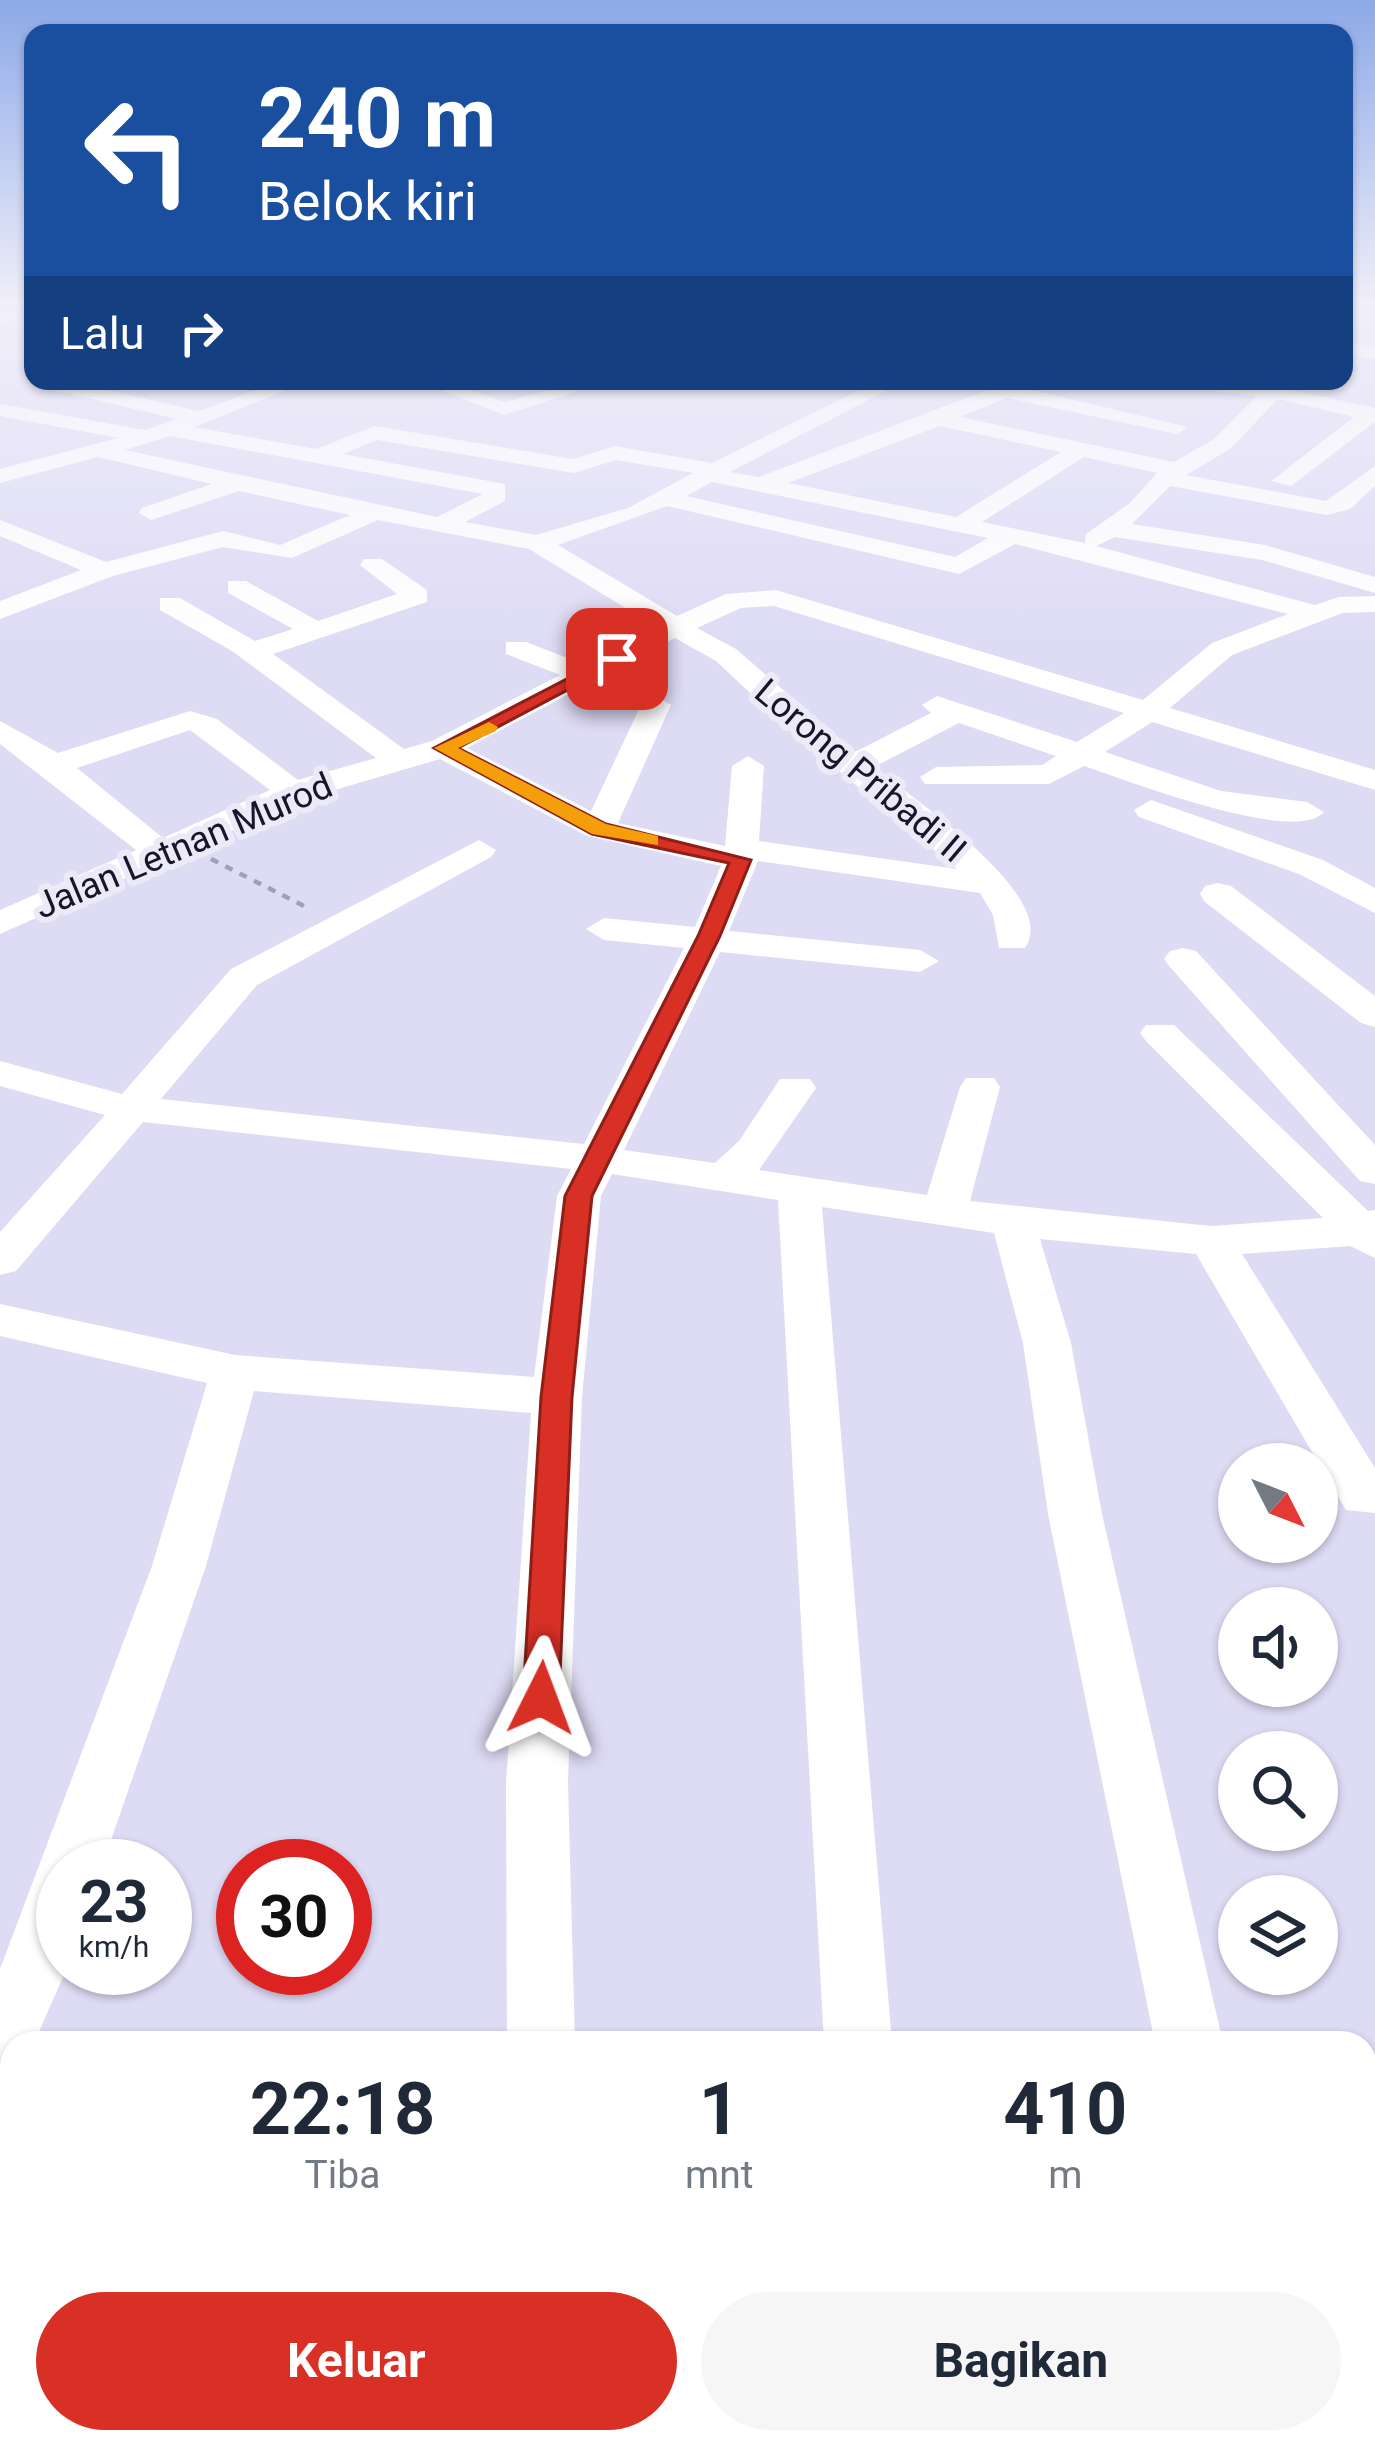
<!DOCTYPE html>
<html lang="id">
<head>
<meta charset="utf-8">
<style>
	body { margin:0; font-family:Roboto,sans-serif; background:#f6f6f7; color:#1f2937; height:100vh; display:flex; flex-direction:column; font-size:45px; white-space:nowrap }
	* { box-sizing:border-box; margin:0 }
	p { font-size:39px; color:#747a83 }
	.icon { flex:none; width:66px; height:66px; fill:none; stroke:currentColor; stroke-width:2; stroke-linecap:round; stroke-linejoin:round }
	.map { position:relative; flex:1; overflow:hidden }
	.sheet { position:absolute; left:0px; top:2031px; width:1377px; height:423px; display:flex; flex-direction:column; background:#fff; border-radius:36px 36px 0 0; box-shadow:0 3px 9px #0004 }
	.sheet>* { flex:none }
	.hud { position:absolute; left:24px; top:24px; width:1329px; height:366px; border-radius:24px; box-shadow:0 3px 9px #0004; background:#1a4fa0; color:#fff; overflow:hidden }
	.needle { width:78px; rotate:132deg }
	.controls { position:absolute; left:1218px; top:1443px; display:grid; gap:24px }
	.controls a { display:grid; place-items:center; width:120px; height:120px; border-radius:50%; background:#fff; box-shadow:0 3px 9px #0004; font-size:60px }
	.speed { position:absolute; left:36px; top:1839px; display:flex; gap:24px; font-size:60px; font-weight:700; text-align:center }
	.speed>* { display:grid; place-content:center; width:156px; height:156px; border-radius:50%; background:#fff; box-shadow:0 3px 9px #0004; line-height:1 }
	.speed small { font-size:30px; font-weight:400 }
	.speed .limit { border:18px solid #d22; background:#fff; color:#111 }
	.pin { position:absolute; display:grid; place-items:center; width:102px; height:102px; color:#fff; margin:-51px; border-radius:24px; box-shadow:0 6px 18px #0006 }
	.me { position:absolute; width:132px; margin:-66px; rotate:3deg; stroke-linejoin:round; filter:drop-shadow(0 0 9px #0008) }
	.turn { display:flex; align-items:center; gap:42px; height:252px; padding:0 36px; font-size:54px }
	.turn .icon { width:156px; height:156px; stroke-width:2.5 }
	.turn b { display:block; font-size:84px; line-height:102px }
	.then { display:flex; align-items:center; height:114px; padding:0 36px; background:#0003; gap:24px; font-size:45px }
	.eta { display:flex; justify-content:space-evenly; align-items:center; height:204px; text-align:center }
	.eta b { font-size:72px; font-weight:700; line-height:84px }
	.primary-button { display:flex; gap:24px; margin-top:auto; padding:24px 36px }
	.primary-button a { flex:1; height:138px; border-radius:72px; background:#d93025; color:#fff; font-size:48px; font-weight:700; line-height:138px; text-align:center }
	.primary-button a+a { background:#f6f6f7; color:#1f2937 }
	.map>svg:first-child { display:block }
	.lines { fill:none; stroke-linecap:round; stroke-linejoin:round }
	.path { stroke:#a29fb8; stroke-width:4.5; stroke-dasharray:8 8; stroke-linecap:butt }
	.minor { fill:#fff; fill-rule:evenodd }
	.route { fill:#d93025; stroke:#8d1f18; stroke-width:3 }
	.slow { fill:#f59e0b }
	.labels { text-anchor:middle; stroke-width:12; stroke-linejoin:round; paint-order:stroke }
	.far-street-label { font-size:36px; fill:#18142a; stroke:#ebeaf7 }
</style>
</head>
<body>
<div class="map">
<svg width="1375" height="2452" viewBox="0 0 1375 2452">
	<rect width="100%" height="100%" fill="#dedbf5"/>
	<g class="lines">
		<!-- path -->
		<path class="path" d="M 211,859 L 306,907"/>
		<!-- minor -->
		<path class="minor" d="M 33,306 L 33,318 L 0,325 L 0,313 Z
			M 1371,307 L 1375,318 L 1344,322 L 1344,310 Z
			M 1344,342 L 1375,347 L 1375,359 L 1344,354 Z
			M 33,376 L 33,381 L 67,381 L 199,411 L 280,381 L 309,381 L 194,427 L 316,449 L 375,426 L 573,459 L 615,446 L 712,463 L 878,381 L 905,381 L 730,472 L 759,477 L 1011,381 L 1040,381 L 1027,389 L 1188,427 L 1177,434 L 1007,398 L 960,417 L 1174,462 L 1214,439 L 1257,396 L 1182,387 L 1172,381 L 1273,386 L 1375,408 L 1375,422 L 1291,486 L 1271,481 L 1354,417 L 1278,399 L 1230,449 L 1186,475 L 1326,501 L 1375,466 L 1375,486 L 1350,509 L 1327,515 L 1170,486 L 1132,524 L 1265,545 L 1375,577 L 1375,593 L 1262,560 L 1115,537 L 1096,546 L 1315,605 L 1339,597 L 1375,596 L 1375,612 L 1343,613 L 1232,655 L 1170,708 L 1375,770 L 1375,790 L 1152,722 L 1105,752 L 1221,791 L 1307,802 L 1324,812 C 1296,846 1123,779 1084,766 L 1049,784 L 925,784 L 920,777 L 936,767 L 1042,765 L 1056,756 L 959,723 L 874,767 C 911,798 1061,896 1025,948 L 999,948 L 993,915 L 980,893 L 758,861 L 729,931 L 920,950 L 939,961 L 920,972 L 720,952 L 624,1150 L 715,1163 L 739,1141 L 780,1079 L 810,1079 L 816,1088 L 759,1170 L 927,1195 L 960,1087 L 966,1078 L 994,1078 L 1000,1087 L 970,1201 L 1211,1226 L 1323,1218 L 1146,1041 L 1140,1033 L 1146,1025 L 1174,1025 L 1368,1211 L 1375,1210 L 1375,1258 L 1350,1246 L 1242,1254 L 1375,1468 L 1375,1513 L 1346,1510 L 1196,1254 L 1040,1239 L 1071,1343 L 1102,1514 L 1223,2043 L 1155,2043 L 1048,1514 L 1023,1343 L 994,1233 L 822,1207 L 892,2043 L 824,2043 L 778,1200 L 612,1174 L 601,1196 L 582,1397 L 568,1783 L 575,2043 L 507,2043 L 506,1783 L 531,1413 L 254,1391 L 206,1566 L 102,1866 L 63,1866 L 63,1968 L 67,1968 L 34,2043 L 12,2043 L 12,2068 L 0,2072 L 0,1969 L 152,1566 L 207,1383 L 0,1336 L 0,1304 L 235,1355 L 534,1377 L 557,1196 L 571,1169 L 143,1122 L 16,1271 L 0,1275 L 0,1232 L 105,1115 L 0,1086 L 0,1061 L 122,1094 L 231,969 L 479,840 L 496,850 L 491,857 L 257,985 L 161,1099 L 584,1144 L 684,948 L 604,940 L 586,929 L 604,918 L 695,927 L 721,866 L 587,836 L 440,759 L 304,799 L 0,934 L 0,910 L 136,850 L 0,744 L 0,721 L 58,753 L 190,711 L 217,719 L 298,780 L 376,758 L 232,651 L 160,610 L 160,598 L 180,598 L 255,641 L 293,629 L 228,593 L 228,581 L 246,581 L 318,621 L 397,594 L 360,565 L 364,559 L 382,559 L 427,590 L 427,602 L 273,654 L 404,749 L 432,741 L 560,675 L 506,654 L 506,642 L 526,642 L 583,664 L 655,626 L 529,549 L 378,520 L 292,558 L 223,547 L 113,576 L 0,619 L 0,601 L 81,570 L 0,536 L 0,520 L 106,562 L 223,531 L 280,545 L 350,515 L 239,491 L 151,520 L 139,513 L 142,508 L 212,484 L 98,457 L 0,483 L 0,469 L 118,438 L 0,416 L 0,404 L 145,430 L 177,419 L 32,385 ZM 940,426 L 1061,452 L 956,517 L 788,483 ZM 170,436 L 483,494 L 437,517 L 125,450 ZM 377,440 L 574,473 L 616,460 L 693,473 L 628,508 L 536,535 L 465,522 L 505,501 L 505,484 L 343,454 ZM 1084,457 L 1157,473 L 1130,503 L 1086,534 L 1085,543 L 982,522 ZM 712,482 L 988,538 L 955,557 L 686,496 ZM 667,506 L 959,574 L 1015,544 L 1288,614 L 1212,643 L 1143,700 L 776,590 L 726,594 L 677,616 L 558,545 ZM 774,606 L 1124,713 L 1077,742 L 937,696 L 922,705 L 931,713 L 855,752 L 736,649 L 697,628 L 741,608 ZM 675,638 L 716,661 L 792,732 L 957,869 L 759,841 L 764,766 L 748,756 L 732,766 L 725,846 L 618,823 L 671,705 L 656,696 L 641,705 L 591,811 L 467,748 ZM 190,730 L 270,790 L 163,838 L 77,768 Z
			M 417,381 L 446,381 L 505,402 L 567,385 L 577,391 L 504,415 Z
			M 1151,800 L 1323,860 L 1375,888 L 1375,913 L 1299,874 L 1139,817 L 1134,810 Z
			M 1218,883 L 1231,886 L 1375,996 L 1375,1027 L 1361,1023 L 1205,902 L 1200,894 L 1205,886 Z
			M 1183,948 L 1196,951 L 1375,1145 L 1375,1184 L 1360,1181 L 1170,967 L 1164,959 L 1170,951 Z
			M 1365,2057 L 1375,2058 L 1375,2128 L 1365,2127 Z
			M 0,2077 L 12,2080 L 12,2150 L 0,2147 Z
			M 12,2330 L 12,2425 L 0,2430 L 0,2335 Z
			M 474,2442 L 554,2442 L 553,2452 L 473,2452 Z
			M 774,2442 L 854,2442 L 853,2452 L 773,2452 Z
			M 1133,2442 L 1213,2442 L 1213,2452 L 1133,2452 Z"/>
	</g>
	<!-- sky -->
	<linearGradient id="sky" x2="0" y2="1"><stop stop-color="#8da9e8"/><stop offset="0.47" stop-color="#f0effa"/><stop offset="1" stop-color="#f0effa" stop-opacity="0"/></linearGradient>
	<rect width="1375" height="645" fill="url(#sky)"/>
	<!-- route -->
	<path class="route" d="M 611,656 L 626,659 L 458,748 L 606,824 L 751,860 L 720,936 L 592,1196 L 572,1397 L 559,1698 L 554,1708 L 541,1713 L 529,1708 L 523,1698 L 541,1397 L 565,1196 L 698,936 L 729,863 L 592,834 L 434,748 Z"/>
	<!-- slow -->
	<path class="slow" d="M 489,722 L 498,727 L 496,731 L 458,748 L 606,824 L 658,836 L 658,845 L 592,834 L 434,748 Z"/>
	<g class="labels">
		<!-- far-street labels -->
		<g class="far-street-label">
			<text transform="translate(861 770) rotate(40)" y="13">Lorong Pribadi II</text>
			<text transform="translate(183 845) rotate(-23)" y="13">Jalan Letnan Murod</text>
		</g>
	</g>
</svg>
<div class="controls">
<a><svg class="needle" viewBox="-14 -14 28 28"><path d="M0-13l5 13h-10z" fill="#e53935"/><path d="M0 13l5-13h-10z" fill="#747a83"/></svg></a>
<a><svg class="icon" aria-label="sound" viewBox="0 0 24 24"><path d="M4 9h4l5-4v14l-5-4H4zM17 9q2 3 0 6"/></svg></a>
<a><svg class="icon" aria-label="search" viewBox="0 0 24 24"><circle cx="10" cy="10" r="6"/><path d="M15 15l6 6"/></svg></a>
<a><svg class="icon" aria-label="layers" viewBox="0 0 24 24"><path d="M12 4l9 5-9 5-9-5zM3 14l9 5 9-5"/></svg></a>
</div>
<div class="speed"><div>23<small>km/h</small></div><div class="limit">30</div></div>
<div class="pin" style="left:617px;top:659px;background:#d93025"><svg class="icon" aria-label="arrive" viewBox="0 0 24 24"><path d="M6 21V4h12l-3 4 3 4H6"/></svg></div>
<svg class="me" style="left:541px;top:1698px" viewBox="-20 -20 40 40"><path d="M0-17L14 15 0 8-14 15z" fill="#d93025" stroke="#fff" stroke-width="4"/></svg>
<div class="hud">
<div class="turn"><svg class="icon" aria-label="left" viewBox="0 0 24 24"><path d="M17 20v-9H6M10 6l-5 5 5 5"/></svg><div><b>240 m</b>Belok kiri</div></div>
<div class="then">Lalu<svg class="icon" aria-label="right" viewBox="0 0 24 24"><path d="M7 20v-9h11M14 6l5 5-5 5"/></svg></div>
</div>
<section class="sheet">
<div class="eta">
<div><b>22:18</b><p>Tiba</p></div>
<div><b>1</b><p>mnt</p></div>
<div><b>410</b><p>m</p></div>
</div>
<div class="primary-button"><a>Keluar</a><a>Bagikan</a></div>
</section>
</div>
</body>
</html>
